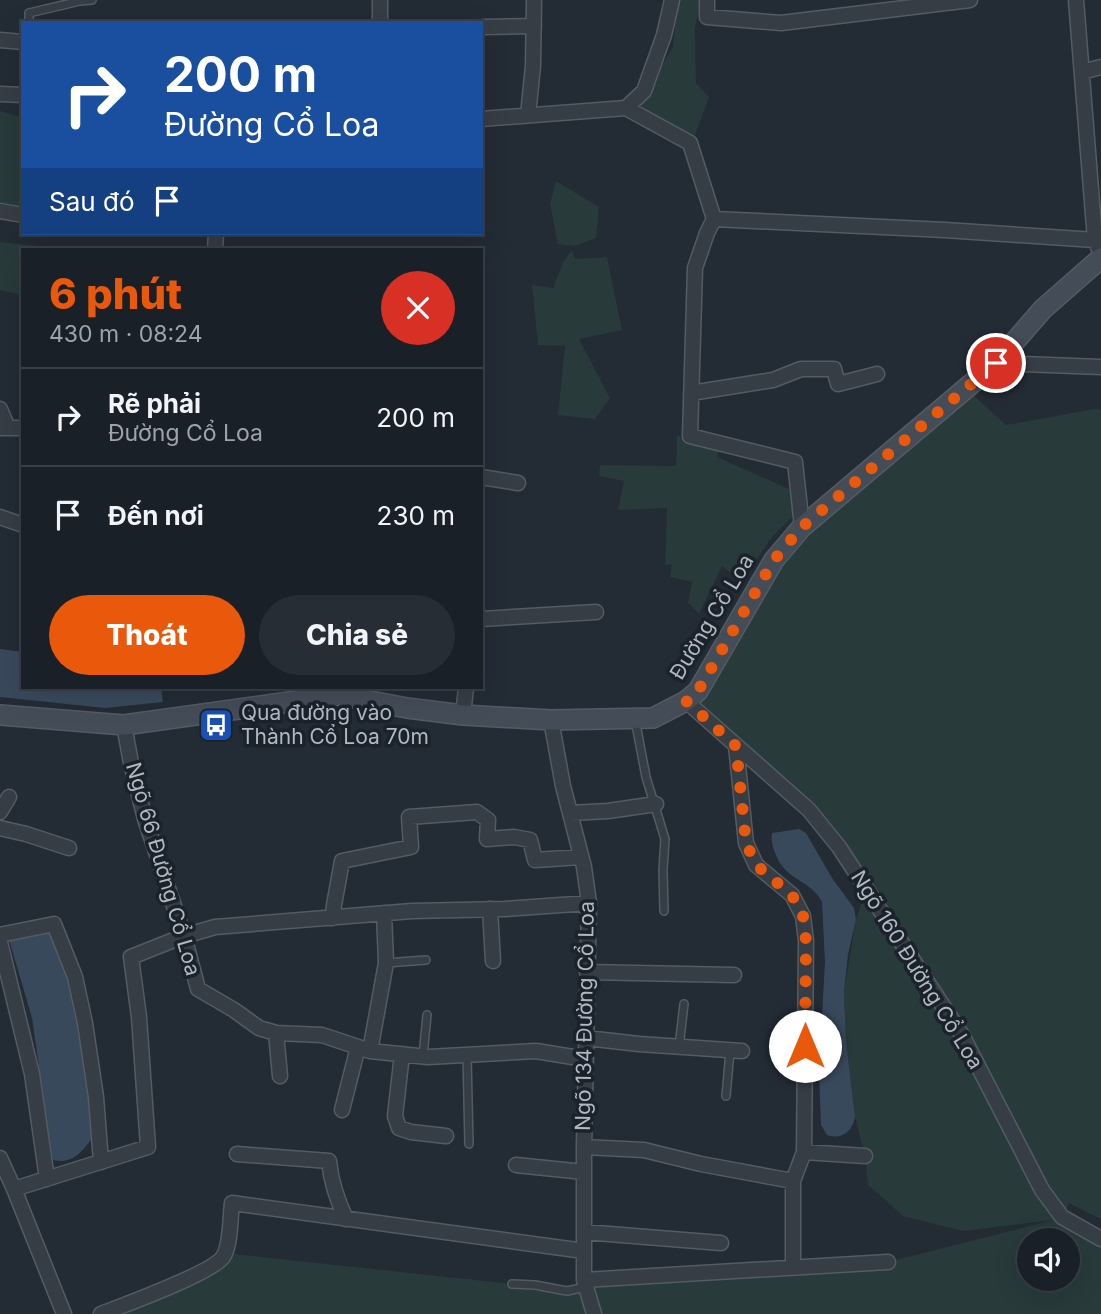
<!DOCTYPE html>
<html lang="vi">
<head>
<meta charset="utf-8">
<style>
	body { margin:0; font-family:Inter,sans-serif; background:#272d34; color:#f1f3f6; height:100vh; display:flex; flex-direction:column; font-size:26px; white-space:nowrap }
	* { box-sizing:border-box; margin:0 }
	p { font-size:23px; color:#9fa3a8 }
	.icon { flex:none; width:38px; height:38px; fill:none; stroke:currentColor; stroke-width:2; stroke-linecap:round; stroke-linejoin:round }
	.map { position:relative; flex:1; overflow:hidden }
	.details { position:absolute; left:21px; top:248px; width:462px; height:441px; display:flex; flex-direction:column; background:#1a2028; border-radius:0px; box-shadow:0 7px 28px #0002,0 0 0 2px #383e45 }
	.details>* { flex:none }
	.guide { position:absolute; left:21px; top:21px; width:462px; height:214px; border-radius:0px; box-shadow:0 7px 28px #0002,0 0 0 2px #383e45; background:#1a4fa0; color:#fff; overflow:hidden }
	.controls { position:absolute; left:1017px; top:1228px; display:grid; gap:14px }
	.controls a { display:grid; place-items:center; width:63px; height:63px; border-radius:50%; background:#1a2028; box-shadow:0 7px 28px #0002,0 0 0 2px #383e45; font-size:35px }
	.pin { position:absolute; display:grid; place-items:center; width:60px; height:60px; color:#fff; margin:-30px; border:4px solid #fff; border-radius:50%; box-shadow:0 2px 7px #0007 }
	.me { position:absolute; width:77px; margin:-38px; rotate:0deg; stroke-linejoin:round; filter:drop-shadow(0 0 5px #0008) }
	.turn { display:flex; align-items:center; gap:24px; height:147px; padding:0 28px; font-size:32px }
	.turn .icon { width:91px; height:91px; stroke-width:2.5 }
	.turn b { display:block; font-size:49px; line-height:60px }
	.then { display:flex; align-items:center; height:66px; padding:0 28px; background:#0003; gap:14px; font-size:26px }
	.round { display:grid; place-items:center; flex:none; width:74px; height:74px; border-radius:37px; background:#272d34 }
	.headline { display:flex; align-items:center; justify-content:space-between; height:119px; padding:0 28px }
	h1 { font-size:42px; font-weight:800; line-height:52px; color:#ea580c }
	.action { display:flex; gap:14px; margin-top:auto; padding:14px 28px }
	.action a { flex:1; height:80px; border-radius:42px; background:#ea580c; color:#fff; font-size:28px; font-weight:800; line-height:80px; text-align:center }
	.action a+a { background:#272d34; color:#f1f3f6 }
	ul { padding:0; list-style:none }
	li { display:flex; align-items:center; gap:21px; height:98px; padding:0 28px; border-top:2px solid #383e45 }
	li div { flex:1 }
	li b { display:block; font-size:26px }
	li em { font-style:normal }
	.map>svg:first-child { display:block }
	.green { fill:#283a3a; fill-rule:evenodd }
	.water { fill:#39495c }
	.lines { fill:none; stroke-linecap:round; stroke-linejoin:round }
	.lane-casing { stroke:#535b63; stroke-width:10 }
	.street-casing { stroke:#535b63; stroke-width:17 }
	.secondary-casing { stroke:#535b63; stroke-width:22 }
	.lane { stroke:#363d45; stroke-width:7 }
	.street { stroke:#363d45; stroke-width:14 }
	.secondary { stroke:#444c58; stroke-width:19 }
	.route { stroke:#ea580c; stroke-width:12; stroke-dasharray:0 21.6 }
	.labels { text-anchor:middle; stroke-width:7; stroke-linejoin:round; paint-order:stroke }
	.street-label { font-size:21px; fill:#b0b8c2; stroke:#1b222a }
	.poi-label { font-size:21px; fill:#b0b8c2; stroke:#1b222a; text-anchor:start }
</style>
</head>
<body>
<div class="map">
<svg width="1101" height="1314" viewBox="0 0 1101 1314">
	<rect width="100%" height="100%" fill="#232b35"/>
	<!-- green -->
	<path class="green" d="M 677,0 L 701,0 L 695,28 L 696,83 L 709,97 L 694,138 L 637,107 L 673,47 Z
		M 0,111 L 23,118 L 23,208 L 0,206 Z
		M 556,181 L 599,207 L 596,238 L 575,246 L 558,244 L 550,204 Z
		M 0,242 L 55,248 L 55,250 L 23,250 L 23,295 L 0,290 Z
		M 572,250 L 575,259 L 607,257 L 622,330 L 579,339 L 610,398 L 595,419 L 558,415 L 565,346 L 538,345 L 532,285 L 553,288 L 563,262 Z
		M 966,388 L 1006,425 L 1094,409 L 1101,410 L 1101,1219 L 1069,1203 L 1062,1217 L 1101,1239 L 1101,1314 L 97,1314 L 207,1268 L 225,1253 L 512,1284 L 586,1287 L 888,1262 L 1053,1220 L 963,1231 L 903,1216 L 868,1185 L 865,1156 L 855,1117 L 846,1041 L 844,992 L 856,920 L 866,888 L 809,810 L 686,701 L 774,560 ZM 1029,1241 L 1068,1241 L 1068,1279 L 1029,1279 Z
		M 677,435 L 719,450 L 717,457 L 789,489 L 797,512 L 771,538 L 742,582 L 722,566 L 699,614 L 688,603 L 692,582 L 670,577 L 672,564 L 665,565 L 667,508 L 618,510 L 624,481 L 599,476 L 600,465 L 676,466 Z"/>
	<!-- water -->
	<path class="water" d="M 0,649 L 23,652 L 23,688 L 161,688 L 163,702 L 105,708 L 0,697 Z
		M 799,829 L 806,833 L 832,878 L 854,908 L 856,920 L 848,954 L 844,992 L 846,1041 L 855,1117 C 852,1132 842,1140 827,1135 L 821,1125 L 819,1071 L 825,962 L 822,902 C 810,878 784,882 774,850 C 772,844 771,840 772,833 Z
		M 51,929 L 73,987 L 84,1030 L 93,1137 C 83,1151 72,1165 53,1160 L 52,1156 L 32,1018 L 8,936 Z"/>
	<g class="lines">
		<!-- lane casing -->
		<g class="lane-casing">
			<path id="lane" d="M 29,23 L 29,13 L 80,1 L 92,0
				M 635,719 L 646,777 L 665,839 L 663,870 L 664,911
				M 386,963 L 426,960
				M 679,1047 L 684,1004
				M 423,1056 L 427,1015
				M 467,1056 L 469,1144
				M 726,1096 L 730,1051
				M 512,1284 L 535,1285 L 567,1291 L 586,1287"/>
		</g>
		<!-- street casing -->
		<g class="street-casing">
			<path id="street" d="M 707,0 L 707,17 L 781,23 L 970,0
				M 1076,0 L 1095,240 L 1099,249
				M 380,23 L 380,0
				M 483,27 L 534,26
				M 0,40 L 23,42
				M 1082,72 L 1101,67
				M 0,94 L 23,95
				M 626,108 L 644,91 L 664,35 L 672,0
				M 528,115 L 533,66 L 534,0
				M 481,119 L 626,108 L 690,143 L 714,219 L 707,233 L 695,268 L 690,436 L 795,462 L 802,527
				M 0,211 L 23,215
				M 714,219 L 945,230 L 1095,240
				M 215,250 L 216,233
				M 996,363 L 1101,367
				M 691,393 L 773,380 L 801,369 L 834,369 L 838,384 L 877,374
				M 0,409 L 8,428
				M 0,428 L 23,428
				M 481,477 L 518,483
				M 0,517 L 23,525
				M 481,619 L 596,612
				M 686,701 L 809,810 L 839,847 L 962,1035 L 1042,1190 L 1062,1217 L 1101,1239
				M 463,715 L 466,688
				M 551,720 L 563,786 L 584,867 L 589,903 L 584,1147 L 584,1280 L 594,1314
				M 124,725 L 131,763 L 145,819 L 184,936 L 198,989 L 234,1010 L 259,1028 L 276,1033 L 322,1035 L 370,1051 L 428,1057 L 536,1051 L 585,1059
				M 736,746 L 746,843 L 756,865 L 792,895 L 803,916 L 806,941 L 804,1152 L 793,1181 L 793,1267
				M 0,812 L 9,797
				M 570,813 L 608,811 L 656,804
				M 0,828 L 26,834 L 69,848
				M 490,909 L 493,961
				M 333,918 L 334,905 L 342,861 L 411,847 L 409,817 L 477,812 L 488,820 L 487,839 L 514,837 L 530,840 L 535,860 L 581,857
				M 0,935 L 54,924 L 75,977 L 85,1023 L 96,1097 L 101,1162
				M 0,942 L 32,1074 L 47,1179
				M 587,972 L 734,975
				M 276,1033 L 280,1076
				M 586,1038 L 639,1044 L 742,1051
				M 370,1051 L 386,963 L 384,913
				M 402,1054 L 395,1116 L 399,1128 L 411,1132 L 446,1136
				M 342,1110 L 358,1047
				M 584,1147 L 644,1150 L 701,1164 L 793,1181
				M 804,1152 L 865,1156
				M 237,1154 L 329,1161 C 331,1182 337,1200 346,1219
				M 0,1158 L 14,1189 L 64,1314
				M 516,1165 L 584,1172
				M 14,1189 L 148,1147 L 139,1017 L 131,957 L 184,936 L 215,927 L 412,911 L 505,909 L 589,903
				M 584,1232 L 721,1243
				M 584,1280 L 888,1262
				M 101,1314 C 124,1305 212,1273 223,1257 C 231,1245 230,1218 232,1203 L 584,1251"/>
		</g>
		<!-- secondary casing -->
		<g class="secondary-casing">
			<path id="secondary" d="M 0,715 L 124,725 L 339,695 L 407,708 L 463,715 L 551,720 L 653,718 L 686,701 L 698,691 L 774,560 L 802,527 L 996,363 L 1043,309 L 1101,258"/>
		</g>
		<!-- lane -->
		<use href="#lane" class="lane"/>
		<!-- street -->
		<use href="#street" class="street"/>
		<!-- secondary -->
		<use href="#secondary" class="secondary"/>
	</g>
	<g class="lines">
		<!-- route -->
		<path class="route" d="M 805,1046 L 806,941 L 803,916 L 792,895 L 756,865 L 746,843 L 736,746 L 686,701 L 698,691 L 774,560 L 802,527 L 996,363"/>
	</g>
	<!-- icons -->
	<defs>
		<g id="bus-square" transform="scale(1.75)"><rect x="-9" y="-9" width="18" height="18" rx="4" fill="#1a4fb4" stroke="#1b222a"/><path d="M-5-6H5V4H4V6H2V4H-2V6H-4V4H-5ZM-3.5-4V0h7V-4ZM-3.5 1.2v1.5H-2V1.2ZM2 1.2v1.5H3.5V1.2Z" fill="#fff"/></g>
	</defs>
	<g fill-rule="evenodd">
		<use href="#bus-square" x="216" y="725"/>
	</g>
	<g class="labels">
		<!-- street labels -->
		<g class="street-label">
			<text transform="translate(712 617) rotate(-59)" y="7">Đường Cổ Loa</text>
			<text transform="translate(163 869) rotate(74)" y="7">Ngõ 66 Đường Cổ Loa</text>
			<text transform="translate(917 970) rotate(58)" y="7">Ngõ 160 Đường Cổ Loa</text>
			<text transform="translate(585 1016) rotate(-89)" y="7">Ngõ 134 Đường Cổ Loa</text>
		</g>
		<!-- poi labels -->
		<g class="poi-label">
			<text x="241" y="720">Qua đường vào<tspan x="241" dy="24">Thành Cổ Loa 70m</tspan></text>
		</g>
	</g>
</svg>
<div class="controls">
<a><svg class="icon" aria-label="sound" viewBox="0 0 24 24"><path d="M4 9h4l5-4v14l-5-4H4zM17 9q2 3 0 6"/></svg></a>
</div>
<div class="pin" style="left:996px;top:363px;background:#d93025"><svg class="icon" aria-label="arrive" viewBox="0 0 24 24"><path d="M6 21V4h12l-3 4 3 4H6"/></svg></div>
<svg class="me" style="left:805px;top:1046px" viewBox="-20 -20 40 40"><circle r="19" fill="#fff"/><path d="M0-13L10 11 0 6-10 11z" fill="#ea580c"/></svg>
<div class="guide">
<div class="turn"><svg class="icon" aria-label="right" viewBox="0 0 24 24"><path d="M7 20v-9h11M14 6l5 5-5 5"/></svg><div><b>200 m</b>Đường Cổ Loa</div></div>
<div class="then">Sau đó<svg class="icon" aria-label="arrive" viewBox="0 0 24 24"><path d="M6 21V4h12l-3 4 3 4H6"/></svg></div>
</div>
<section class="details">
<div class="headline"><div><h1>6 phút</h1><p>430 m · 08:24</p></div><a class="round" style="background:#d93025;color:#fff"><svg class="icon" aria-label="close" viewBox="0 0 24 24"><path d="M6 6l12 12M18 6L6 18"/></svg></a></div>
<ul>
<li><svg class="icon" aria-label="right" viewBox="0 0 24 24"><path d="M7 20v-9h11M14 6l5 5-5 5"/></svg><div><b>Rẽ phải</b><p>Đường Cổ Loa</p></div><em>200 m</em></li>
<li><svg class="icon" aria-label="arrive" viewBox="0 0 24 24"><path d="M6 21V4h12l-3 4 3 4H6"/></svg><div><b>Đến nơi</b></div><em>230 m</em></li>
</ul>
<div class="action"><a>Thoát</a><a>Chia sẻ</a></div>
</section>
</div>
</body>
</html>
